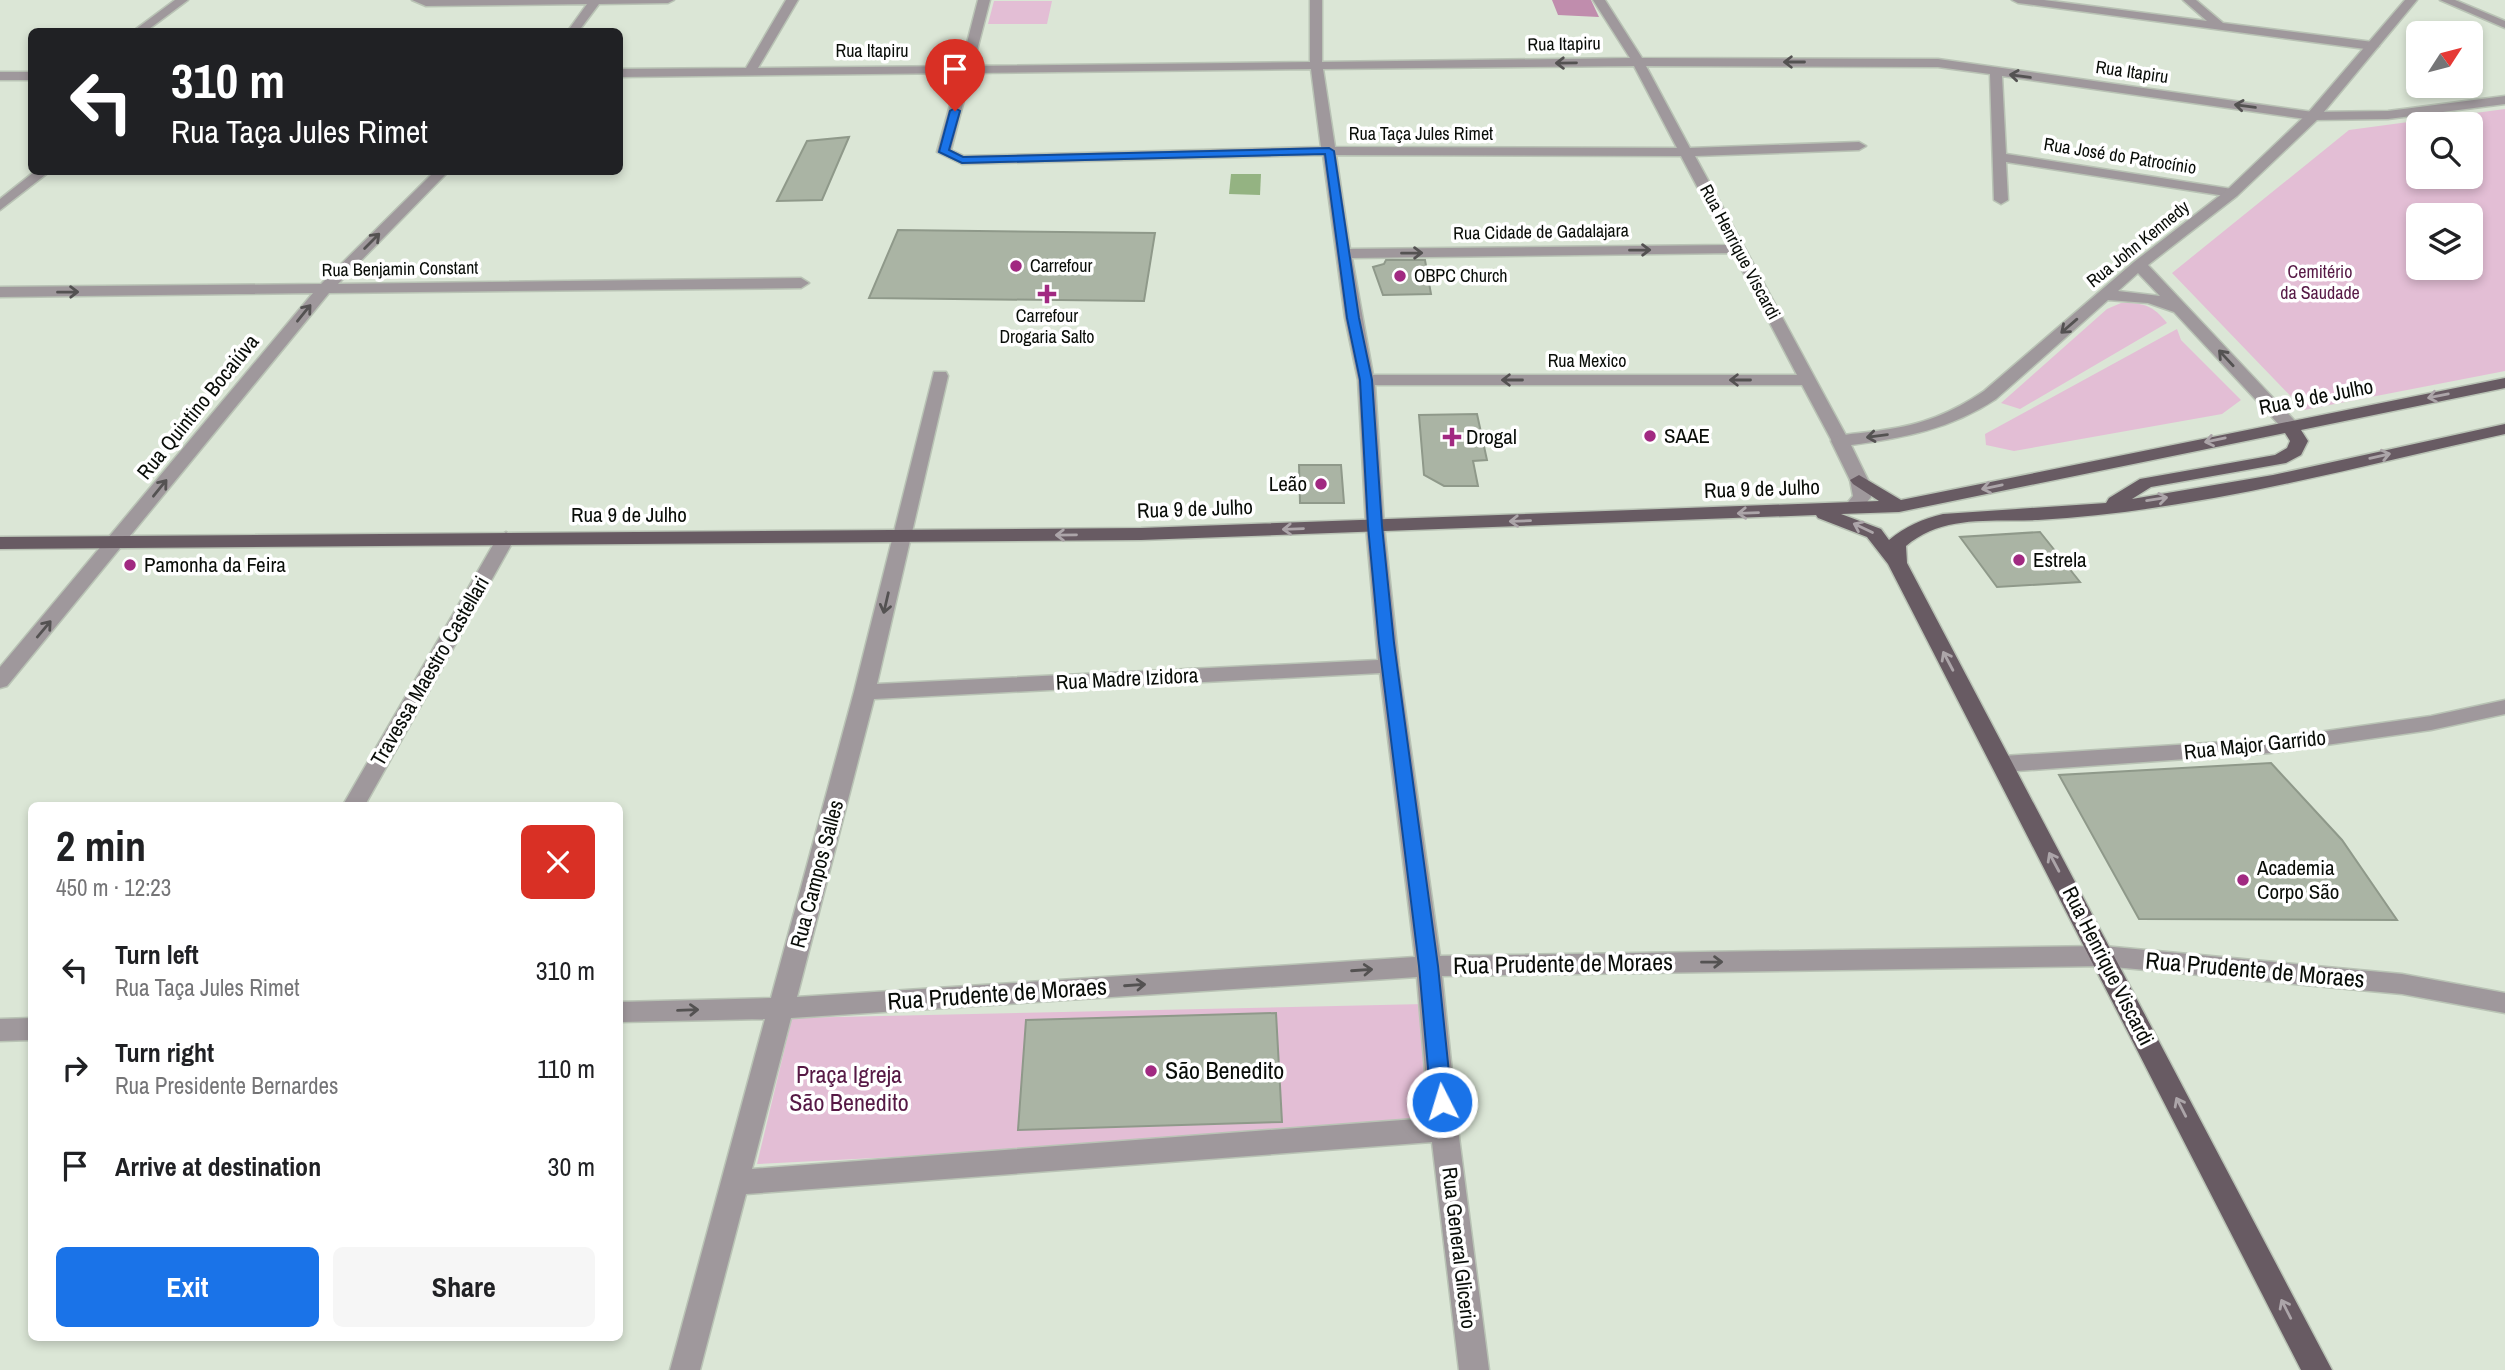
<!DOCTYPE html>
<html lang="en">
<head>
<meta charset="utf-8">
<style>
	body { margin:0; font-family:"Archivo Narrow",sans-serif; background:#f6f6f6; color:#202124; height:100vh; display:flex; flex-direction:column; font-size:26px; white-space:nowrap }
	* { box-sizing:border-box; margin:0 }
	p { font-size:23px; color:#757577 }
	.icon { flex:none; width:38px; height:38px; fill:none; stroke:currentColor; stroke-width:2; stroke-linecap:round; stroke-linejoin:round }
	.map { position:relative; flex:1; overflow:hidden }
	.side { position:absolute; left:28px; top:802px; width:595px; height:539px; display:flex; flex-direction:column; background:#fff; border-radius:10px; box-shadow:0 4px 10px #0003 }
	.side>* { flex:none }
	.top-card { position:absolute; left:28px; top:28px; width:595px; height:147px; border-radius:10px; box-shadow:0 4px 10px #0003; background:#202124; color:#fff; overflow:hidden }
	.needle { width:46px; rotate:54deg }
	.controls { position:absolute; left:2406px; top:21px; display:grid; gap:14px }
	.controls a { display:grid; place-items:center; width:77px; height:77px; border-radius:10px; background:#fff; box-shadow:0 4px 10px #0003; font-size:35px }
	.pin { position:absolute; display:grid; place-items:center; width:60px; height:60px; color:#fff; margin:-72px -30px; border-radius:50% 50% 50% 0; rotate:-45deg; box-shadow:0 0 7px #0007 }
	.pin .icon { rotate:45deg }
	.me { position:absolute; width:77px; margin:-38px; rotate:355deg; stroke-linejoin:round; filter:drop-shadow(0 0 5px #0008) }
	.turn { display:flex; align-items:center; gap:24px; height:147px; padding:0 28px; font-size:32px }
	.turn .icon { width:91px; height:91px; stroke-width:2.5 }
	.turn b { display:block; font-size:49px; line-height:60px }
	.round { display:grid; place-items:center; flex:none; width:74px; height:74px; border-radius:10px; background:#f6f6f6 }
	.headline { display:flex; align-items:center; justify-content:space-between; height:119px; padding:0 28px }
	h1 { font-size:42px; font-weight:700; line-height:52px }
	.action { display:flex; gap:14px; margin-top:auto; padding:14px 28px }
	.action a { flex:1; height:80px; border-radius:10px; background:#1a73e8; color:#fff; font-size:28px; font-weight:700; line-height:80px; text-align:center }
	.action a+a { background:#f6f6f6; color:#202124 }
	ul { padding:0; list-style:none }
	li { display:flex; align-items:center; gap:21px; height:98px; padding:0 28px }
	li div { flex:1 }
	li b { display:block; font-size:26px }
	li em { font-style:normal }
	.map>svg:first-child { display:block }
	.green { fill:#e3bed5; fill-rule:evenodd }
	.forest { fill:#c08dad }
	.water { fill:#94b382 }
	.building { fill:#aab4a4; stroke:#8f998a; stroke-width:2 }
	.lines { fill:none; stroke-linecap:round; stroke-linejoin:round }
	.minor-casing { stroke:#b9c3b5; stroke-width:3 }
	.tertiary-casing { stroke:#b9c3b5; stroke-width:3 }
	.primary-casing { stroke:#b9c3b5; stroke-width:3 }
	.minor { fill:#9f989c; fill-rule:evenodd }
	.tertiary { fill:#9f989c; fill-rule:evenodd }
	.primary { fill:#685b63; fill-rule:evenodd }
	.oneway { stroke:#545252 }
	.oneway2 { stroke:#aca5a9 }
	.route { fill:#1a73e8; stroke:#114b97; stroke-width:2 }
	.poi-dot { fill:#a12981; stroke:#fff; stroke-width:2.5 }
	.labels { text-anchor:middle; stroke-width:7; stroke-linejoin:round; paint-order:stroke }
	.far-street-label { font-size:18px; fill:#090d08; stroke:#fff }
	.far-poi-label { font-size:18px; fill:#090d08; stroke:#fff; text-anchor:start }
	.far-park-label { font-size:18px; fill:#561945; stroke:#fff }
	.street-label { font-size:21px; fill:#090d08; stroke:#fff }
	.poi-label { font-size:21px; fill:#090d08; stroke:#fff; text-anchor:start }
	.near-street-label { font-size:24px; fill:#090d08; stroke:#fff }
	.near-poi-label { font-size:24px; fill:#090d08; stroke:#fff; text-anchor:start }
	.near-park-label { font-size:24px; fill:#561945; stroke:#fff }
</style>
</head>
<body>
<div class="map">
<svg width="2505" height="1370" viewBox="0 0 2505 1370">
	<rect width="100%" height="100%" fill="#dbe6d6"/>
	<!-- green -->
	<path class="green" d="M 994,1 L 1052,1 L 1047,24 L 988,24 Z
		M 2505,109 L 2505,371 L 2304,410 L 2172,273 L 2349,130 ZM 2471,124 L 2471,177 L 2418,177 L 2418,124 ZM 2418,215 L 2471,215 L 2471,268 L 2418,268 Z
		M 2121,303 C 2144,303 2153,305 2167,323 L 2020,409 L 2001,403 L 2107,309 Z
		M 2177,329 L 2181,340 L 2241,400 L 2222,414 L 2014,451 L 1986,445 L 1985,434 Z
		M 1425,1004 L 1444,1129 L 757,1164 L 792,1018 Z"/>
	<!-- forest -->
	<path class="forest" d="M 1552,0 L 1591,0 L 1599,17 L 1558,15 Z"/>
	<!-- water -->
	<path class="water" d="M 1231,174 L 1261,174 L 1260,195 L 1229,194 Z"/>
	<!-- building -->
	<path class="building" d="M 849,137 L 822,200 L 777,201 L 807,141 Z
		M 898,230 L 1155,233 L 1144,301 L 869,298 Z
		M 1386,260 L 1425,260 L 1431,294 L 1383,295 L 1373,267 L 1384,264 Z
		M 1477,414 L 1487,460 L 1473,461 L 1478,486 L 1444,486 L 1424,475 L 1419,415 Z
		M 1299,465 L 1341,465 L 1344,503 L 1300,503 Z
		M 2040,532 L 2080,582 L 1997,587 L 1960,537 Z
		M 2271,763 L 2342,840 L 2397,920 L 2139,919 L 2059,775 Z
		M 1276,1013 L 1282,1122 L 1018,1130 L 1026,1020 Z"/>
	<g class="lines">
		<!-- minor casing -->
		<g class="minor-casing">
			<path id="minor" d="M 175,0 L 188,0 L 145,32 L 132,32 Z
				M 412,0 L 674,0 L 668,3 L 599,4 L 578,32 L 567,32 L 587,4 L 426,6 Z
				M 786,0 L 798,0 L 758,68 L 961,66 L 978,0 L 990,0 L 973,66 L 1310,62 L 1310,0 L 1322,0 L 1322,62 L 1630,58 L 1593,0 L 1605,0 L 1642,58 L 1938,59 L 2313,112 L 2388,111 L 2505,96 L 2505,104 L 2388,119 L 2313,120 L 2002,76 L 2006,154 L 2232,189 L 2239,193 L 2232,197 L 2006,162 L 2008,200 L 2001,204 L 1994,200 L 1990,74 L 1938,67 L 1646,66 L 1690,148 L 1859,142 L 1866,146 L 1859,150 L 1695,156 L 1849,441 L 1846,445 L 1834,445 L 1802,385 L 1375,385 L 1384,526 L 1399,666 L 1440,956 L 2103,946 L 2402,974 L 2505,993 L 2505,1013 L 2402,994 L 2103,966 L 1442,976 L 1458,1129 L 1489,1370 L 1459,1370 L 1432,1142 L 746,1194 L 700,1370 L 670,1370 L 765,1019 L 620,1022 L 620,1002 L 771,998 L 854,692 L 934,372 L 946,372 L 948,376 L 877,684 L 1378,660 L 1366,526 L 1358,380 L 1345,318 L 1323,155 L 962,164 L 937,152 L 959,73 L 620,77 L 620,69 L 746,68 ZM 1634,66 L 1677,148 L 1335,147 L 1323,69 ZM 1311,69 L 1321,147 L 964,156 L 951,150 L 971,73 ZM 1336,155 L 1681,156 L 1728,245 L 1350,249 ZM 1733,253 L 1797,375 L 1373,375 L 1352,258 ZM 1380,673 L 1415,957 L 797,997 L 874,699 ZM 1417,977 L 1429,1118 L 752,1169 L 791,1018 Z
				M 2012,0 L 2044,0 L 2207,21 L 2183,0 L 2196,0 L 2223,23 L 2373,42 L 2379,46 L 2373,50 L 2018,3 Z
				M 2440,0 L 2455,0 L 2505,21 L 2505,28 Z
				M 0,72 L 32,72 L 32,80 L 0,80 Z
				M 34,172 L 49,172 L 0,210 L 0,199 Z
				M 434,172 L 448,172 L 338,284 L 801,278 L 809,283 L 801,288 L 329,293 L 7,686 L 0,688 L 0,667 L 313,293 L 0,297 L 0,287 L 321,284 Z
				M 506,532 L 515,538 L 365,805 L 343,805 L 497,538 Z
				M 2505,700 L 2505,714 L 2431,730 L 2270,753 L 2003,772 L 1995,769 L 1992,764 L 1995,759 L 2003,756 L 2270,739 L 2431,716 Z
				M 32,1018 L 32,1040 L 0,1041 L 0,1019 Z"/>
		</g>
		<!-- tertiary casing -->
		<g class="tertiary-casing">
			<path id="tertiary" d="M 2405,0 L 2417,0 L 2318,119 L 2237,196 L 2148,265 L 2295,421 L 2298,425 L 2295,429 L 2283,429 L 2174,312 L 2148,303 L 2108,300 L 1996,399 C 1951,429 1904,438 1851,445 L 1868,480 L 1871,497 L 1860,511 L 1846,511 L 1844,507 L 1853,496 L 1850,480 L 1831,441 L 1834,437 C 1850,433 1867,433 1883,430 C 1921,425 1952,413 1984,391 L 2134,262 L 2227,190 L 2308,113 ZM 2138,273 L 2160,296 L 2118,291 Z"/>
		</g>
		<!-- primary casing -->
		<g class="primary-casing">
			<path id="primary" d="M 2505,378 L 2505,388 L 2301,430 L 2308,441 L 2301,455 L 2286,463 L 2151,487 L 2132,499 L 2273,475 L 2505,424 L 2505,434 C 2351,468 2197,511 2038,520 C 1993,522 1943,514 1906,546 L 1907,563 L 2332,1370 L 2301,1370 L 1888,564 L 1867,537 L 1818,518 L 1816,515 L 1141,540 L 0,549 L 0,537 L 1141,528 L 1879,501 L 1853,484 L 1850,480 L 1859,475 L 1901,500 ZM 2285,433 L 2290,441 L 2287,448 L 2275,455 L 2140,479 L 2109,498 L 2106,503 L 1943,514 C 1922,519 1906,526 1889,540 L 1881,529 L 1841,514 L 1899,512 Z"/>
		</g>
		<!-- minor -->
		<use href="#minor" class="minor"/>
		<!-- tertiary -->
		<use href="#tertiary" class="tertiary"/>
		<!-- primary -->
		<use href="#primary" class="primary"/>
	</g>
	<!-- one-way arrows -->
	<defs><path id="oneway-shaft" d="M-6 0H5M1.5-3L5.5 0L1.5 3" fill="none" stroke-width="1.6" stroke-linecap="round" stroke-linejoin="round" transform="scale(1.75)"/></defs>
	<g class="oneway">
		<use href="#oneway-shaft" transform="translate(1794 62) rotate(-180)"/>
		<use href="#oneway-shaft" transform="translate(1566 63) rotate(179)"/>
		<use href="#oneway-shaft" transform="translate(2020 76) rotate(-172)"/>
		<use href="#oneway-shaft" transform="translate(2245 106) rotate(-172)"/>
		<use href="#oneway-shaft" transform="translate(372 241) rotate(-45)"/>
		<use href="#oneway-shaft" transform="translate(1640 250) rotate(-1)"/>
		<use href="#oneway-shaft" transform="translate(1412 253) rotate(-1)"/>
		<use href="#oneway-shaft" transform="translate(68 292) rotate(-1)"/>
		<use href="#oneway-shaft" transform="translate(304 313) rotate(-51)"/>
		<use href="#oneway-shaft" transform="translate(2069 326) rotate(139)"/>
		<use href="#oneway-shaft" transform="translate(2226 358) rotate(-133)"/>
		<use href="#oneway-shaft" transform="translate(1512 380) rotate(180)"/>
		<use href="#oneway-shaft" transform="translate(1740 380) rotate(180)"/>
		<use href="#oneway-shaft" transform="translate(1877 436) rotate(173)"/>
		<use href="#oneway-shaft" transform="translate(160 488) rotate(-51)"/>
		<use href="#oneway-shaft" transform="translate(886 603) rotate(103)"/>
		<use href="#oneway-shaft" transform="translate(44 629) rotate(-50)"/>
		<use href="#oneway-shaft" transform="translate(1712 962) rotate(-1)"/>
		<use href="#oneway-shaft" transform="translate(1362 970) rotate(-4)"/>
		<use href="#oneway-shaft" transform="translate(1135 985) rotate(-4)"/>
		<use href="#oneway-shaft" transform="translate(688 1010) rotate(-2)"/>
	</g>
	<g class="oneway2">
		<use href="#oneway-shaft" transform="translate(2438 396) rotate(169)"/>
		<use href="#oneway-shaft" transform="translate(2215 440) rotate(168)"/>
		<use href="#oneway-shaft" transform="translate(2380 456) rotate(-13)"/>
		<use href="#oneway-shaft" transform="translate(1992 487) rotate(168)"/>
		<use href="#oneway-shaft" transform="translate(2157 499) rotate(-9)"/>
		<use href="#oneway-shaft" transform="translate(1748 513) rotate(178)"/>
		<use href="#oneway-shaft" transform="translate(1520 521) rotate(178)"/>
		<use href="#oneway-shaft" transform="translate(1863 528) rotate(-155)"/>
		<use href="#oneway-shaft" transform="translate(1293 529) rotate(178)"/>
		<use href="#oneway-shaft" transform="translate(1066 535) rotate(179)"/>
		<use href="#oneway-shaft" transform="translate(1948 661) rotate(-118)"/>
		<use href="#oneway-shaft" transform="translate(2054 862) rotate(-118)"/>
		<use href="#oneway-shaft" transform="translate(2181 1107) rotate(-117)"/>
		<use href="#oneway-shaft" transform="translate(2286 1309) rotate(-117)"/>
	</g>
	<!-- route -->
	<path class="route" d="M 955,108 L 960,111 L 949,150 L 963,157 L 1329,148 L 1334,151 L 1359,318 L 1372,380 L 1382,526 L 1394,643 L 1438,966 L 1452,1102 L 1449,1108 L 1442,1111 L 1434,1108 L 1431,1102 L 1419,966 L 1379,643 L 1368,526 L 1360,380 L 1347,318 L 1325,154 L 962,163 L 939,152 L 950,111 Z"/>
	<!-- markers -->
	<g class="poi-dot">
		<circle cx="1016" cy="266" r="7"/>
		<circle cx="1400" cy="276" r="7"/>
		<path d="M1043.5 283.5h7v7h7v7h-7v7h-7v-7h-7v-7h7z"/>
		<circle cx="1650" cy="436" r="7"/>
		<path d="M1448.5 426.5h7v7h7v7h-7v7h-7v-7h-7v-7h7z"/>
		<circle cx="1321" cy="484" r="7"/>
		<circle cx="2019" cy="560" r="7"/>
		<circle cx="130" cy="565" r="7"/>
		<circle cx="2243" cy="880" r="7"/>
		<circle cx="1151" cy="1071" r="7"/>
	</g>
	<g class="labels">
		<!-- far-street labels -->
		<g class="far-street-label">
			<text transform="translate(1564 44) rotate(-1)" y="6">Rua Itapiru</text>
			<text x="872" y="57">Rua Itapiru</text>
			<text transform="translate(2132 72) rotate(8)" y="6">Rua Itapiru</text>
			<text x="1421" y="140">Rua Taça Jules Rimet</text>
			<text transform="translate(2120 156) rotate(9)" y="6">Rua José do Patrocínio</text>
			<text transform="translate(1541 232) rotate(-1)" y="6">Rua Cidade de Gadalajara</text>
			<text transform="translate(2138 244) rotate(-39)" y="6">Rua John Kennedy</text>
			<text transform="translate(1740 252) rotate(62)" y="6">Rua Henrique Viscardi</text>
			<text transform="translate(400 269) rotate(-1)" y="6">Rua Benjamin Constant</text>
			<text x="1587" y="367">Rua Mexico</text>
		</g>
		<!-- far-poi labels -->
		<g class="far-poi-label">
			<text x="1030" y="272">Carrefour</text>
			<text x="1414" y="282">OBPC Church</text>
			<text x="1047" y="322" text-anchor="middle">Carrefour<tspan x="1047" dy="21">Drogaria Salto</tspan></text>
		</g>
		<!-- far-park labels -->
		<g class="far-park-label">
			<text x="2320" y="278">Cemitério<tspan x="2320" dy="21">da Saudade</tspan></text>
		</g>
		<!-- street labels -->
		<g class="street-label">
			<text transform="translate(2316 397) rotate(-11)" y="7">Rua 9 de Julho</text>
			<text transform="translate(198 407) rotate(-51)" y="7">Rua Quintino Bocaiúva</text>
			<text transform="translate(1762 489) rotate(-2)" y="7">Rua 9 de Julho</text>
			<text transform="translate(1195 509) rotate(-2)" y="7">Rua 9 de Julho</text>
			<text x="629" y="522">Rua 9 de Julho</text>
			<text transform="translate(430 671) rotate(-60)" y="7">Travessa Maestro Castellari</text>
			<text transform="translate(1127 679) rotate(-3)" y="7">Rua Madre Izidora</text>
			<text transform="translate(2255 745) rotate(-6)" y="7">Rua Major Garrido</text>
			<text transform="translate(817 874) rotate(-75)" y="7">Rua Campos Salles</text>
			<text transform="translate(2108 966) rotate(63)" y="7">Rua Henrique Viscardi</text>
			<text transform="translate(1459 1248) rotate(83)" y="7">Rua General Glicerio</text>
		</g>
		<!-- poi labels -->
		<g class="poi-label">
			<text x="1664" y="443">SAAE</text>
			<text x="1466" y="444">Drogal</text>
			<text x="1307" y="491" text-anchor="end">Leão</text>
			<text x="2033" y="567">Estrela</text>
			<text x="144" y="572">Pamonha da Feira</text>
			<text x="2257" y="875">Academia<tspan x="2257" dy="24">Corpo São</tspan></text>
		</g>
		<!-- near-street labels -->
		<g class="near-street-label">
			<text transform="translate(1563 964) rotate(-1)" y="8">Rua Prudente de Moraes</text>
			<text transform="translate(2255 970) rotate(5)" y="8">Rua Prudente de Moraes</text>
			<text transform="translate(997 994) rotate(-4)" y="8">Rua Prudente de Moraes</text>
		</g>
		<!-- near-poi labels -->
		<g class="near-poi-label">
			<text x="1165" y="1079">São Benedito</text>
		</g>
		<!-- near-park labels -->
		<g class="near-park-label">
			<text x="849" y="1083">Praça Igreja<tspan x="849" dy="28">São Benedito</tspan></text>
		</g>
	</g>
</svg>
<div class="controls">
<a><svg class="needle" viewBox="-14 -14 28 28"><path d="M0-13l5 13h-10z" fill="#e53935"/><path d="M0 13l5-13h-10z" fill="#757577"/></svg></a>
<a><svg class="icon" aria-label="search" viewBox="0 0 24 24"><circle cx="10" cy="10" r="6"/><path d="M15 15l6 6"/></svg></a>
<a><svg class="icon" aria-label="layers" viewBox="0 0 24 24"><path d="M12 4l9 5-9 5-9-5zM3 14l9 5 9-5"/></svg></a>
</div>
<div class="pin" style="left:955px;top:111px;background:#d93025"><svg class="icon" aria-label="arrive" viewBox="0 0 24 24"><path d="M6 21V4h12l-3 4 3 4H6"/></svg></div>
<svg class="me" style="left:1442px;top:1102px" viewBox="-20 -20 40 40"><circle r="17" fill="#1a73e8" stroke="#fff" stroke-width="3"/><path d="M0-11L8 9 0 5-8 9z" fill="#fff"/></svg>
<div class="top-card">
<div class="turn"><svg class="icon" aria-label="left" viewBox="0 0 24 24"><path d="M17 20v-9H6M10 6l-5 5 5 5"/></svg><div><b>310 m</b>Rua Taça Jules Rimet</div></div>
</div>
<section class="side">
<div class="headline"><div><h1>2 min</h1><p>450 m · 12:23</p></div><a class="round" style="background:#d93025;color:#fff"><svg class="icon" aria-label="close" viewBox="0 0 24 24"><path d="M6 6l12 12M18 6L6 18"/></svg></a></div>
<ul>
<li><svg class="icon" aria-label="left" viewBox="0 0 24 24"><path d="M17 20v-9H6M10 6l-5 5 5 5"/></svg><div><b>Turn left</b><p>Rua Taça Jules Rimet</p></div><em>310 m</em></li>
<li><svg class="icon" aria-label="right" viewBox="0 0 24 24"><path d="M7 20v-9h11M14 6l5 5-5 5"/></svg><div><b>Turn right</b><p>Rua Presidente Bernardes</p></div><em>110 m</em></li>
<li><svg class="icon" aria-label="arrive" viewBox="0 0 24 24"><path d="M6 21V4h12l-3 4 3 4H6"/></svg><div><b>Arrive at destination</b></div><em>30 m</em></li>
</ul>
<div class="action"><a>Exit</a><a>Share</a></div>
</section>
</div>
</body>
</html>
